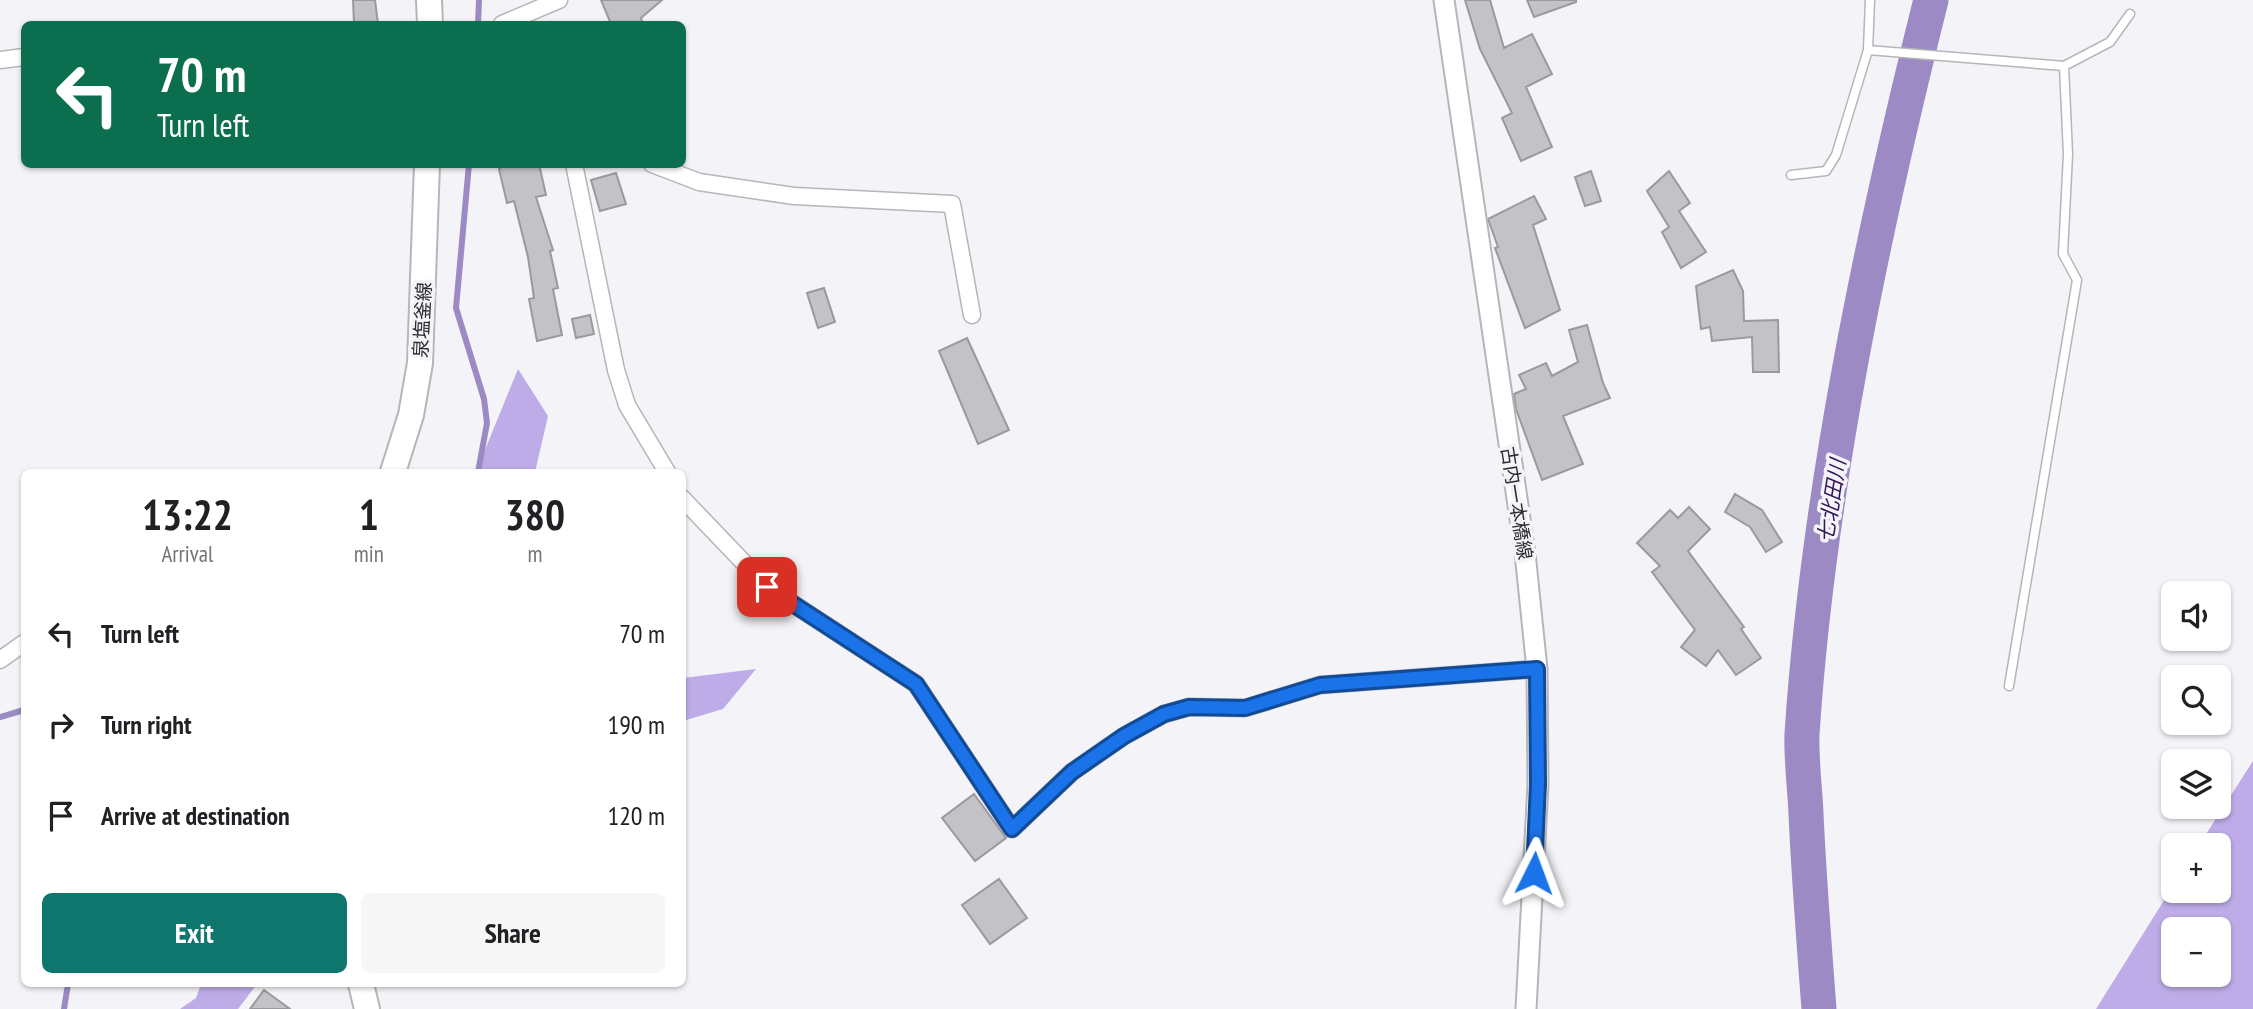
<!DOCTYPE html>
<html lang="en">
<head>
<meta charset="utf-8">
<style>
	body { margin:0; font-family:"PT Sans Narrow","Noto Sans JP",sans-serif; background:#f6f6f6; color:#202124; height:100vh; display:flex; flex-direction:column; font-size:26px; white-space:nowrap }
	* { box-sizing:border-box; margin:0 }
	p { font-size:23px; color:#757577 }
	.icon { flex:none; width:38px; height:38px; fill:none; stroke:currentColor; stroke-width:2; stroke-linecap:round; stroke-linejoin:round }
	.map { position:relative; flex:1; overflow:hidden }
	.sheet { position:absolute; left:21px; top:469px; width:665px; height:518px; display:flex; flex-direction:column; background:#fff; border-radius:10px; box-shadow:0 2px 5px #0004 }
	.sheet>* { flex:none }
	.banner { position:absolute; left:21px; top:21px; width:665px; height:147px; border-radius:10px; box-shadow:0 2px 5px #0004; background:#0b6e4f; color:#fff; overflow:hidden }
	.tools { position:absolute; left:2161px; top:581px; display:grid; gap:14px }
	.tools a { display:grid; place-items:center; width:70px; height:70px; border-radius:10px; background:#fff; box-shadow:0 2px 5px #0004; font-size:35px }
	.pin { position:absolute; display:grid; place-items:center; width:60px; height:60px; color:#fff; margin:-30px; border-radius:14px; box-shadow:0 4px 10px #0006 }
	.me { position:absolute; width:77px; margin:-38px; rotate:3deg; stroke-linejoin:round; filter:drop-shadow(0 0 5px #0008) }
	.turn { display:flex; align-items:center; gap:24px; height:147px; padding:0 21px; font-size:32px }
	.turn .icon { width:91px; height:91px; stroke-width:2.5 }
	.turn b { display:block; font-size:49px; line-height:60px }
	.eta { display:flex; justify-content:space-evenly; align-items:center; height:119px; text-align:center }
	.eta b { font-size:42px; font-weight:600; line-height:49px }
	.primary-button { display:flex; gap:14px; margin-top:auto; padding:14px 21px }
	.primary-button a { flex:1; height:80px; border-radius:10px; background:#0f766e; color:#fff; font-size:28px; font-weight:600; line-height:80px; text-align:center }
	.primary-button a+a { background:#f6f6f6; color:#202124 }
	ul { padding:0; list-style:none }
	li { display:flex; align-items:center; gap:21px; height:91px; padding:0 21px }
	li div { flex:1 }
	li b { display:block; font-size:26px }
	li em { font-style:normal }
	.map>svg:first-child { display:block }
	.forest { fill:#bdace7; fill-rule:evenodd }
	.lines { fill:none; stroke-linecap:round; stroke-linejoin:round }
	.stream { stroke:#9b8ac3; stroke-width:6 }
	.river { stroke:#9b8ac3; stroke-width:35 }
	.building { fill:#c3c2c6; stroke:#9a999d; stroke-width:2 }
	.service-casing { stroke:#b6b5b9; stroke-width:11 }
	.minor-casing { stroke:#b6b5b9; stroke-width:19 }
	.tertiary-casing { stroke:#b6b5b9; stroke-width:23 }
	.primary-casing { stroke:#b6b5b9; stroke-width:28 }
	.service { stroke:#fff; stroke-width:8 }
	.minor { stroke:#fff; stroke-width:16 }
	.tertiary { stroke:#fff; stroke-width:19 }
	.primary { stroke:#fff; stroke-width:24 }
	.route-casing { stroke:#114b97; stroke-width:18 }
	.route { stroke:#1a73e8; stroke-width:12 }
	.labels { text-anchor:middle; stroke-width:7; stroke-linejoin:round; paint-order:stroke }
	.street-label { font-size:19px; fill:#2b2b2d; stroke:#f4f3f7 }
	.water-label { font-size:21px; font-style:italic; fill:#321559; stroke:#f4f3f7 }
</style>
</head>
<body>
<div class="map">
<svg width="2253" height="1009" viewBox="0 0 2253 1009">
	<rect width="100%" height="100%" fill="#f4f3f7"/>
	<!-- forest -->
	<path class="forest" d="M 518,369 L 548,416 L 535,472 L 476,472 Z
		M 756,669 L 723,709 L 683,721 L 683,678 Z
		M 2253,761 L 2253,1009 L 2096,1009 L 2173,886 L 2174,891 L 2219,891 L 2219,845 L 2199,845 ZM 2174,929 L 2219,929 L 2219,975 L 2174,975 Z
		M 201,984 L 257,984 L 238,1009 L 180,1009 L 196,998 Z"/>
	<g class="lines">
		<!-- stream -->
		<path class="stream" d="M 478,24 L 479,0
			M 469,164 L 456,308 L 484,399 L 487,423 L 478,472
			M 0,717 L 24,710
			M 64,1009 L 68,984"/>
		<!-- river -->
		<path class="river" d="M 1819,1009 C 1814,944 1809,879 1806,814 C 1805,788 1801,760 1802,734 C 1818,492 1872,235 1931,0"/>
	</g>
	<!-- building -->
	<path class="building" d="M 353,0 L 375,0 L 378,24 L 354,24 Z
		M 601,0 L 662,0 L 641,18 L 643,24 L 611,24 Z
		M 1465,0 L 1490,0 L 1504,48 L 1532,34 L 1552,74 L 1526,87 L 1552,147 L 1521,161 L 1502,118 L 1512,113 L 1480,49 Z
		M 1527,0 L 1576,0 L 1576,2 L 1534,17 Z
		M 506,164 L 539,164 L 546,195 L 536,197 L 553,250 L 550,251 L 558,288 L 553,289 L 562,335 L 537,341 L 529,299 L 534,298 L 528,257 L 514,201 L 507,203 L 499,169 Z
		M 1591,171 L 1601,201 L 1585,206 L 1575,177 Z
		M 1669,171 L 1690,203 L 1679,211 L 1706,252 L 1681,268 L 1662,232 L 1669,227 L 1647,191 Z
		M 616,173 L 626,204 L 600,211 L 591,180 Z
		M 1534,196 L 1546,219 L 1533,225 L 1560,310 L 1525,328 L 1495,248 L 1498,247 L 1488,219 Z
		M 1733,270 L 1743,291 L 1744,321 L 1778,320 L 1779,372 L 1753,372 L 1752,337 L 1712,341 L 1710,327 L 1701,329 L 1696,286 Z
		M 824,288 L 835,322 L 818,328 L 807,293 Z
		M 590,315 L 594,334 L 576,338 L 572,319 Z
		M 1587,325 L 1603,383 L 1610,398 L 1563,416 L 1583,464 L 1542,480 L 1516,409 L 1514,394 L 1526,389 L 1519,375 L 1546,363 L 1552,376 L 1578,362 L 1569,330 Z
		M 967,338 L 1009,430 L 978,444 L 939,351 Z
		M 1735,494 L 1762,510 L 1782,542 L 1766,552 L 1750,527 L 1725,512 Z
		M 1689,507 L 1710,529 L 1688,551 L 1744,627 L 1741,629 L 1761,658 L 1736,675 L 1718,650 L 1706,666 L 1681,647 L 1695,630 L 1652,572 L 1660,566 L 1637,543 L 1670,510 L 1678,518 Z
		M 974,794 L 1006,838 L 975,861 L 942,818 Z
		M 999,879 L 1027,918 L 990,944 L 962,905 Z
		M 264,990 L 290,1009 L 250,1009 Z"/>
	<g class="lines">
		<!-- service casing -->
		<g class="service-casing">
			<path id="service" d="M 1868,50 L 2064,66 L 2110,42 L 2130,14
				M 1791,175 L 1826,171 L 1836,155 L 1868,50 L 1870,0
				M 2009,686 L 2077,280 L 2063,254 L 2068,154 L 2064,66"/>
		</g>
		<!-- minor casing -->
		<g class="minor-casing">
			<path id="minor" d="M 502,24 L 559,0
				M 0,60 L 24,57
				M 574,164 L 616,370 L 627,405 L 667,472
				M 652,164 L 699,182 L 794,196 L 952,204 L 972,315
				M 682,498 L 767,587 L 916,684 L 1012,829 L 1072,772 L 1124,736 L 1164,714 L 1189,707 L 1245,708 L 1320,685 L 1537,669
				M 0,660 L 24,643"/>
		</g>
		<!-- tertiary casing -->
		<g class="tertiary-casing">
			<path id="tertiary" d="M 1444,0 L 1525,553 L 1537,669 L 1538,784 L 1526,1009"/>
		</g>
		<!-- primary casing -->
		<g class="primary-casing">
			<path id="primary" d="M 429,0 L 430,24
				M 393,472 L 411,415 L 420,363 L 427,164
				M 361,984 L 367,1009"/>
		</g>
		<!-- service -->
		<use href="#service" class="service"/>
		<!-- minor -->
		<use href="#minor" class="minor"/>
		<!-- tertiary -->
		<use href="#tertiary" class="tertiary"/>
		<!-- primary -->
		<use href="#primary" class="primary"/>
	</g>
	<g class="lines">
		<!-- route casing -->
		<g class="route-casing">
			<path id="route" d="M 767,587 L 916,684 L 1012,829 L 1072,772 L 1124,736 L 1164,714 L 1189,707 L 1245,708 L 1320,685 L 1537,669 L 1538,784 L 1534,873"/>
		</g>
		<!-- route -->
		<use href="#route" class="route"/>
	</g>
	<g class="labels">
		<!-- street labels -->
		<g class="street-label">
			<text transform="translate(422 320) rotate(-87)" y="7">泉塩釜線</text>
			<text transform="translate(1517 503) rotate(81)" y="7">古内一本橋線</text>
		</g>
		<!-- water labels -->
		<g class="water-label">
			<text transform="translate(1832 501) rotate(-81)" y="7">七北田川</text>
		</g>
	</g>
</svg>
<div class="tools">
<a><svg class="icon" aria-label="sound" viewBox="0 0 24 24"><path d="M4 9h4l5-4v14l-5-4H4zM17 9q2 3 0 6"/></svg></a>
<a><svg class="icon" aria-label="search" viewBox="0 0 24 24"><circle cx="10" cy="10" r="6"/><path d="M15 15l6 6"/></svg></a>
<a><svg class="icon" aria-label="layers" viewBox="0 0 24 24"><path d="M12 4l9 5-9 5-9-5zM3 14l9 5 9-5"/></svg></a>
<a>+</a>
<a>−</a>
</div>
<div class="pin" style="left:767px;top:587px;background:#d93025"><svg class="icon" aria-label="arrive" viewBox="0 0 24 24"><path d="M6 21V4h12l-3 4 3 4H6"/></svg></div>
<svg class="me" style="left:1534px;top:873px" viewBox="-20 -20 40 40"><path d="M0-17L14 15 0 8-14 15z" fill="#1a73e8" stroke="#fff" stroke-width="4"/></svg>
<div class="banner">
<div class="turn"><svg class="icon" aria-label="left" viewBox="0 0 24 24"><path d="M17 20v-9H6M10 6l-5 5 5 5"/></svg><div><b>70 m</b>Turn left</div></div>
</div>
<section class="sheet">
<div class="eta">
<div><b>13:22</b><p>Arrival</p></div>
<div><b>1</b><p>min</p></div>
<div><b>380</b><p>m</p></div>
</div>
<ul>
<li><svg class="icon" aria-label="left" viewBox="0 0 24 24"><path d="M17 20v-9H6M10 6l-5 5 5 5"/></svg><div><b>Turn left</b></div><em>70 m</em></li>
<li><svg class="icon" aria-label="right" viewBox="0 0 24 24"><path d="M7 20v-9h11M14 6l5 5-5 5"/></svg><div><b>Turn right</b></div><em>190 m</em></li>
<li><svg class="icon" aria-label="arrive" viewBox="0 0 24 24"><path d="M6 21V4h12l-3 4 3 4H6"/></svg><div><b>Arrive at destination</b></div><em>120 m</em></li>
</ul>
<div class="primary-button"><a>Exit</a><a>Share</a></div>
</section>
</div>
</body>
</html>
